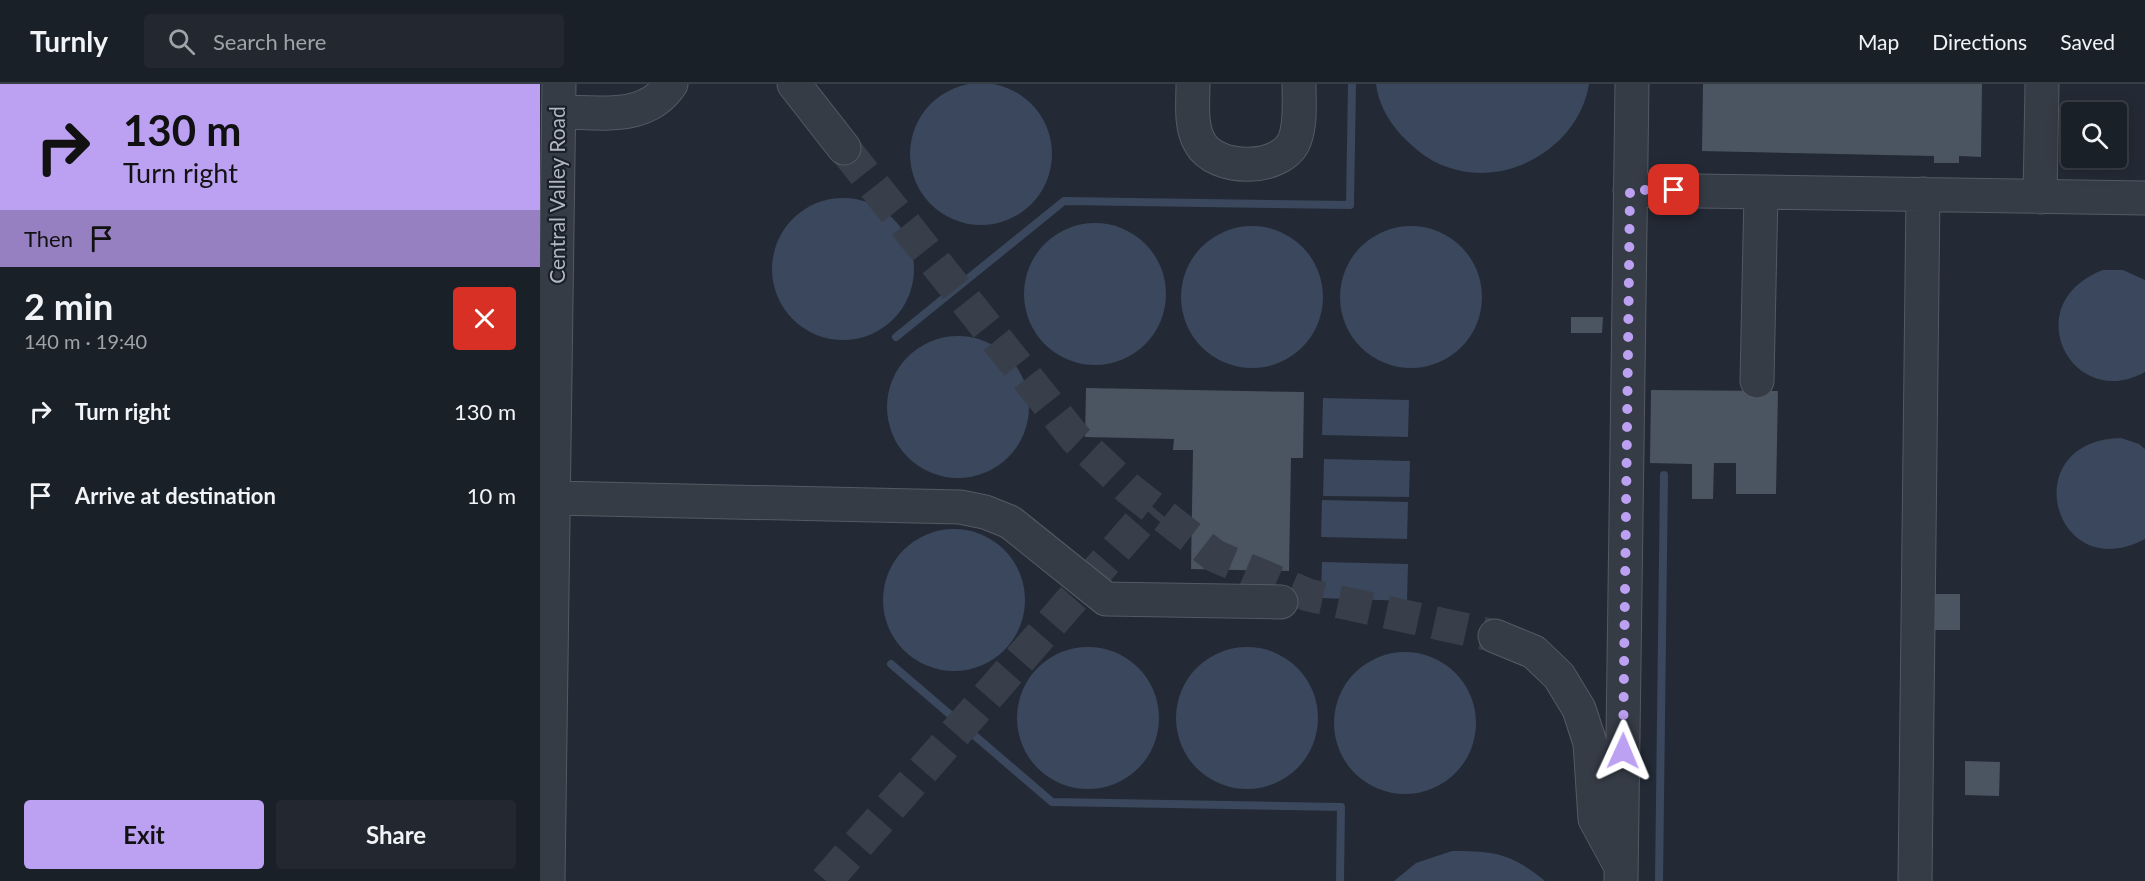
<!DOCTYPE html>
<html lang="en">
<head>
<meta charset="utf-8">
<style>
	body { margin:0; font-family:Lato,sans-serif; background:#232830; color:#f1f3f6; height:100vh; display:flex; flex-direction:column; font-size:22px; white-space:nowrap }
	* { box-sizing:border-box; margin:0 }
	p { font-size:20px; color:#9fa3a8 }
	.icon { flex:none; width:33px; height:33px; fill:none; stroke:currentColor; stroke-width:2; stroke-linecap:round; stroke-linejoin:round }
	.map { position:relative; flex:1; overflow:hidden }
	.details { display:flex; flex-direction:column; background:#1a2028; width:540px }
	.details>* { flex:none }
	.guide { background:#bca0f2; color:#111; overflow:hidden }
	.fabs { position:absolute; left:1521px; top:18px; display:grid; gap:12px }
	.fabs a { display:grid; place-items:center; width:66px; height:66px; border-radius:6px; background:#1a2028; box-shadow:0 3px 15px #0003,0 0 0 2px #383e45; font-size:30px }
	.pin { position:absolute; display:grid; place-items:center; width:51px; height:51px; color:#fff; margin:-26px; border-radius:12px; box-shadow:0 3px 9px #0006 }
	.me { position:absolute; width:66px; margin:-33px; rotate:1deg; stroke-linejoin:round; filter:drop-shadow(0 0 4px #0008) }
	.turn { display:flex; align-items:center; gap:21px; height:126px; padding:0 24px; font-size:27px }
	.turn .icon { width:78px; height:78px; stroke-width:2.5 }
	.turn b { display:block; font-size:42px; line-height:51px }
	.then { display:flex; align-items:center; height:57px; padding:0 24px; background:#0003; gap:12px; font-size:22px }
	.round { display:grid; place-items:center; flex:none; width:63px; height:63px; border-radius:6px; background:#232830 }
	.summary { display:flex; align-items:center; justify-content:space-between; height:102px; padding:0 24px }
	h1 { font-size:36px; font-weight:700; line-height:45px }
	.primary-button { display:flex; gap:12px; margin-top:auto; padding:12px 24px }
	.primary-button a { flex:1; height:69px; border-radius:6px; background:#bca0f2; color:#111; font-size:24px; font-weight:700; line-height:69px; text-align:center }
	.primary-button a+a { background:#232830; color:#f1f3f6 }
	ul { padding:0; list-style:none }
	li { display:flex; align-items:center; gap:18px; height:84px; padding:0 24px }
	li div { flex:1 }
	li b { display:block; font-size:22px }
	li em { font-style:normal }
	header { display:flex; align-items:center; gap:36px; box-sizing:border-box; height:84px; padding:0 30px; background:#1a2028; border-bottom:2px solid #383e45 }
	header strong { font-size:28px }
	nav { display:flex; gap:33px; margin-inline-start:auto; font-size:21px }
	.search { width:420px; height:54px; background:#232830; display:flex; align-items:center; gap:15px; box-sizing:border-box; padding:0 21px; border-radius:6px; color:#9fa3a8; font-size:22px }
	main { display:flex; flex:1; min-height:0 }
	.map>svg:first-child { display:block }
	.water { fill:#3a475c }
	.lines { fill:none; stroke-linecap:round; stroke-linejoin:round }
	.stream { stroke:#3a475c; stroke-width:8 }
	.building { fill:#4b5461 }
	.minor-tunnel { stroke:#383f4a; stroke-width:33; stroke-dasharray:33 16; stroke-linecap:butt }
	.minor-casing { stroke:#545a64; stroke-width:35 }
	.minor { stroke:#363c46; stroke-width:33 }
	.route { stroke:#bca0f2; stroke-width:10; stroke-dasharray:0 18 }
	.labels { text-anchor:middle; stroke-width:4.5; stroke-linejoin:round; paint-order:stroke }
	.street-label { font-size:21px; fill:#b1b7c2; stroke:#1b212a }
</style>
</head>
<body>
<header>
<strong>Turnly</strong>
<div class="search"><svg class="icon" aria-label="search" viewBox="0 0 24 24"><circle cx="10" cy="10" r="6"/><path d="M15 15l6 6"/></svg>Search here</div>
<nav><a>Map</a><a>Directions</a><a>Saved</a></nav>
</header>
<main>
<section class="details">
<div class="guide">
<div class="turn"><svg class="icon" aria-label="right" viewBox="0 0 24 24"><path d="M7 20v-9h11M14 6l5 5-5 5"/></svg><div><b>130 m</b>Turn right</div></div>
<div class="then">Then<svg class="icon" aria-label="arrive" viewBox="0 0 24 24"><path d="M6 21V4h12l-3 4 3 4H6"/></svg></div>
</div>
<div class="summary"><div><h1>2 min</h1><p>140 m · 19:40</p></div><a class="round" style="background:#d93025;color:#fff"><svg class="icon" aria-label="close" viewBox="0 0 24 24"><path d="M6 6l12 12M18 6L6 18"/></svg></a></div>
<ul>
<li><svg class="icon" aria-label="right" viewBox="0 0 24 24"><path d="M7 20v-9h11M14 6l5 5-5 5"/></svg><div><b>Turn right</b></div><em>130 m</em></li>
<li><svg class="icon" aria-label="arrive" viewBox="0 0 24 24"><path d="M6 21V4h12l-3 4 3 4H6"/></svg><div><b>Arrive at destination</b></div><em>10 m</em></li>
</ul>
<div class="primary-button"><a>Exit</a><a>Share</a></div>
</section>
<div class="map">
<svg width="1605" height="797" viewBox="0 0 1605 797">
	<rect width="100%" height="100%" fill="#232a35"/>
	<!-- water -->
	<path class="water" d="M370 70a71 71 0 1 1 142 0a71 71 0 1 1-142 0Z
		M 836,0 L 1049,0 C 1039,63 967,105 907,83 C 889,77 875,65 862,52 C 849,38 838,19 836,0 Z
		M232 185a71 71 0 1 1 142 0a71 71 0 1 1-142 0Z
		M484 210a71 71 0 1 1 142 0a71 71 0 1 1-142 0Z
		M641 213a71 71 0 1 1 142 0a71 71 0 1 1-142 0Z
		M800 213a71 71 0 1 1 142 0a71 71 0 1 1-142 0Z
		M 1563,186 L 1583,186 L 1605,196 L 1605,288 C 1531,329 1476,219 1563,186 Z
		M347 323a71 71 0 1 1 142 0a71 71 0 1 1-142 0Z
		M 783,314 L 869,316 L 868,353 L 782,351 Z
		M 1581,354 L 1599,360 L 1605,365 L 1605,455 C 1513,504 1474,356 1581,354 Z
		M 784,375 L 870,377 L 869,413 L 783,412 Z
		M 782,416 L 868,418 L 867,455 L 781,453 Z
		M343 516a71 71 0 1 1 142 0a71 71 0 1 1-142 0Z
		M 782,478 L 868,480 L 867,517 L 781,514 Z
		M636 634a71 71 0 1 1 142 0a71 71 0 1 1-142 0Z
		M477 634a71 71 0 1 1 142 0a71 71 0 1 1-142 0Z
		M794 639a71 71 0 1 1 142 0a71 71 0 1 1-142 0Z
		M 912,767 C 954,767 971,769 1005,797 L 854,797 L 876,779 Z"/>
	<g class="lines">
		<!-- stream -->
		<path class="stream" d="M 356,253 L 524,117 L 810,121 L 812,0
			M 351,580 L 512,718 L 801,723 L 800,797
			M 1119,797 L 1124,391"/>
	</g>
	<!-- building -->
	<path class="building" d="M 1163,0 L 1442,0 L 1441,73 L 1419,72 L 1419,79 L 1394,79 L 1394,72 L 1162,67 Z
		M 1031,233 L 1063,233 L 1062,249 L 1031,249 Z
		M 546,304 L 764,308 L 763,374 L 751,374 L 749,487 L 651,485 L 653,366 L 633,366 L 634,355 L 545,353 Z
		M 1111,306 L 1238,307 L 1236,410 L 1196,410 L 1196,379 L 1174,379 L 1173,415 L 1152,415 L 1152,380 L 1110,379 Z
		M 1391,510 L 1420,510 L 1420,546 L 1391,546 Z
		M 1425,677 L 1460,678 L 1459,712 L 1425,711 Z"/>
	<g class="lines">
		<!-- minor-tunnel -->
		<path class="minor-tunnel" d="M 304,64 L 535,354 L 589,405 L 675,472 L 768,511 L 955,552
			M 286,797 L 613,423"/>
		<!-- minor casing -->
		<g class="minor-casing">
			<path id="minor" d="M 254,0 L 304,64
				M 653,0 C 653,19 650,42 660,59 C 676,88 743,88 755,55 C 761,38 759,18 759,0
				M 19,28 C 59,28 106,38 131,0
				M 1090,106 L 1605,114
				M 1500,113 L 1502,0
				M 1217,297 L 1221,108
				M 14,414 L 420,423 L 445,428 L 470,438 L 566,515 L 741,518
				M 955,552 L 994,568 L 1019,592 L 1039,625 L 1050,659 L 1055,735 L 1080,781
				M 8,797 L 19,0
				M 1081,797 L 1092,0
				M 1375,797 L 1383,110"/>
		</g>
		<!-- minor -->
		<use href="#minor" class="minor"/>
	</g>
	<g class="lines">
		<!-- route -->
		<path class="route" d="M 1083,667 L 1090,106 L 1134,106"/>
	</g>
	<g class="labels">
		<!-- street labels -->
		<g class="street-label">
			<text transform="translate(18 111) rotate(-90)" y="7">Central Valley Road</text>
		</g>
	</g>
</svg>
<div class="fabs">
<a><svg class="icon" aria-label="search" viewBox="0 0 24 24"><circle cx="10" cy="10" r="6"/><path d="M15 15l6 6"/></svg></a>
</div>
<div class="pin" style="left:1134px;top:106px;background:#d93025"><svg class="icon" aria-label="arrive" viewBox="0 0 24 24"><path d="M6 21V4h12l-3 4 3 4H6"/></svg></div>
<svg class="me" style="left:1083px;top:667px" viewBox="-20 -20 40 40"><path d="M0-17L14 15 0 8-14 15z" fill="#bca0f2" stroke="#fff" stroke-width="4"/></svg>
</div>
</main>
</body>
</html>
